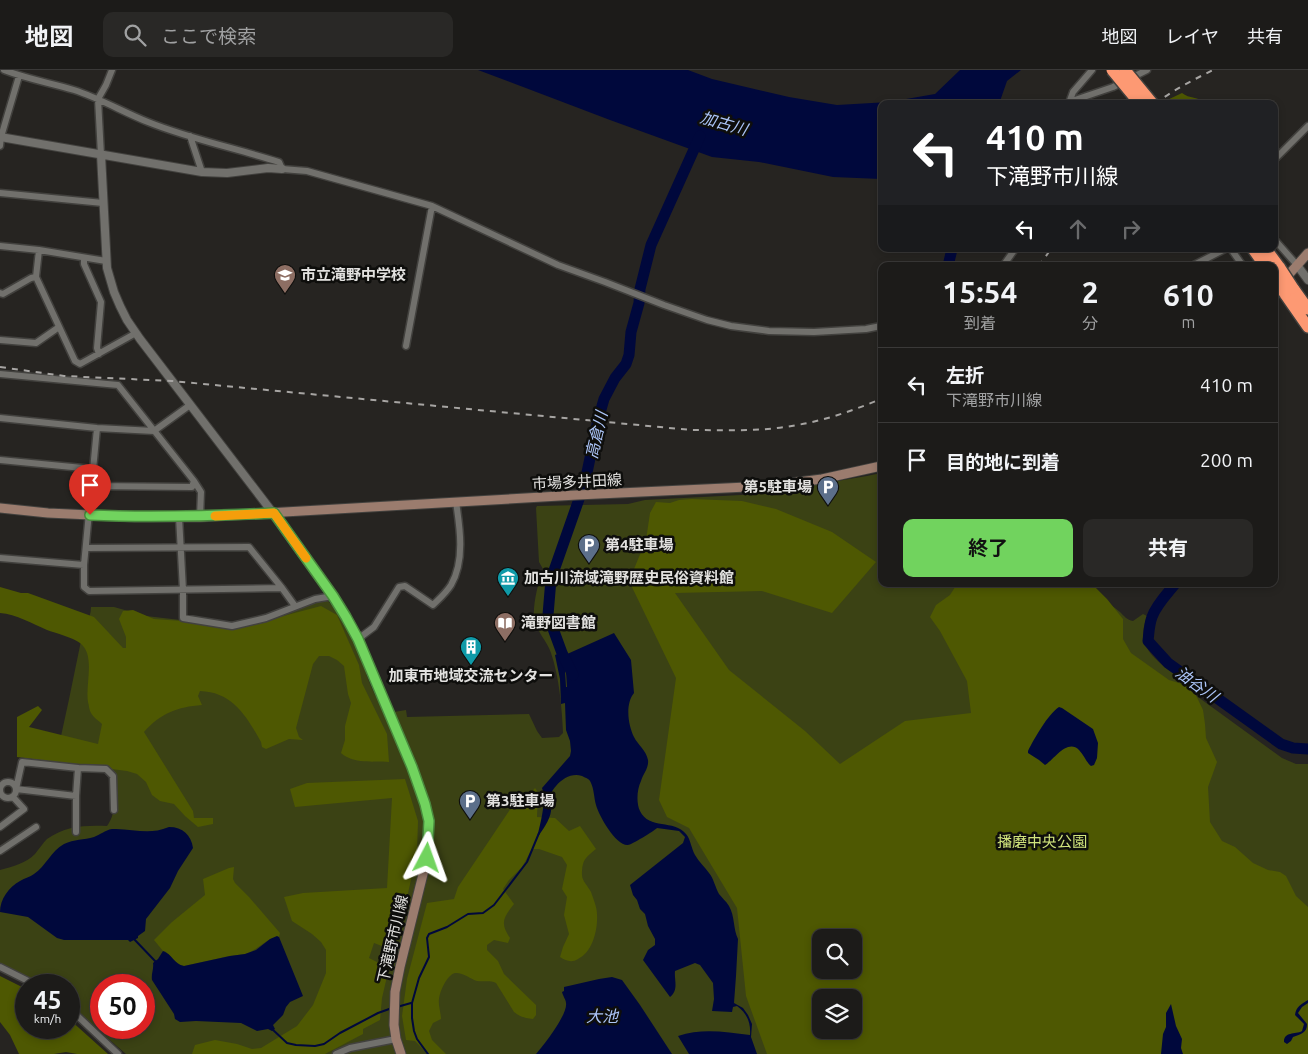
<!DOCTYPE html>
<html lang="ja">
<head>
<meta charset="utf-8">
<style>
	body { margin:0; font-family:Ubuntu,"Noto Sans JP",sans-serif; background:#292826; color:#f1f3f6; height:100vh; display:flex; flex-direction:column; font-size:19px; white-space:nowrap }
	* { box-sizing:border-box; margin:0 }
	p { font-size:16px; color:#a0a1a2 }
	.icon { flex:none; width:28px; height:28px; fill:none; stroke:currentColor; stroke-width:2; stroke-linecap:round; stroke-linejoin:round }
	.map { position:relative; flex:1; overflow:hidden }
	.sheet { position:absolute; left:878px; top:192px; width:400px; height:325px; display:flex; flex-direction:column; background:#1c1b19; border-radius:10px; box-shadow:0 2px 8px #0003,0 0 0 1px #3a3938 }
	.sheet>* { flex:none }
	.banner { position:absolute; left:878px; top:30px; width:400px; height:152px; border-radius:10px; box-shadow:0 2px 8px #0003,0 0 0 1px #3a3938; background:#202124; color:#fff; overflow:hidden }
	.buttons { position:absolute; left:812px; top:859px; display:grid; gap:10px }
	.buttons a { display:grid; place-items:center; width:50px; height:50px; border-radius:10px; background:#1c1b19; box-shadow:0 2px 8px #0003,0 0 0 1px #3a3938; font-size:25px }
	.speed { position:absolute; left:15px; top:904px; display:flex; gap:10px; font-size:25px; font-weight:700; text-align:center }
	.speed>* { display:grid; place-content:center; width:65px; height:65px; border-radius:50%; background:#1c1b19; box-shadow:0 2px 8px #0003,0 0 0 1px #3a3938; line-height:1 }
	.speed small { font-size:12px; font-weight:400 }
	.speed .limit { border:8px solid #d22; background:#fff; color:#111 }
	.pin { position:absolute; display:grid; place-items:center; width:42px; height:42px; color:#fff; margin:-51px -21px; border-radius:50% 50% 50% 0; rotate:-45deg; box-shadow:0 0 5px #0007 }
	.pin .icon { rotate:45deg }
	.me { position:absolute; width:55px; margin:-28px; rotate:4deg; stroke-linejoin:round; filter:drop-shadow(0 0 4px #0008) }
	.turn { display:flex; align-items:center; gap:18px; height:105px; padding:0 25px; font-size:22px }
	.turn .icon { width:65px; height:65px; stroke-width:2.5 }
	.turn b { display:block; font-size:35px; line-height:42px }
	.lanes { display:flex; align-items:center; height:48px; padding:0 25px; background:#0003; justify-content:center; gap:25px; direction:ltr }
	.lanes .off { opacity:.35 }
	.eta { display:flex; justify-content:space-evenly; align-items:center; height:85px; text-align:center }
	.eta b { font-size:30px; font-weight:700; line-height:35px }
	.primary-button { display:flex; gap:10px; margin-top:auto; padding:10px 25px }
	.primary-button a { flex:1; height:58px; border-radius:10px; background:#71d35e; color:#111; font-size:20px; font-weight:700; line-height:58px; text-align:center }
	.primary-button a+a { background:#292826; color:#f1f3f6 }
	ul { padding:0; list-style:none }
	li { display:flex; align-items:center; gap:15px; height:75px; padding:0 25px; border-top:1px solid #3a3938 }
	li div { flex:1 }
	li b { display:block; font-size:19px }
	li em { font-style:normal }
	header { display:flex; align-items:center; gap:30px; box-sizing:border-box; height:70px; padding:0 25px; background:#1c1b19; border-bottom:1px solid #3a3938 }
	header strong { font-size:24px }
	nav { display:flex; gap:28px; margin-inline-start:auto; font-size:18px }
	.search { width:350px; height:45px; background:#292826; display:flex; align-items:center; gap:12px; box-sizing:border-box; padding:0 18px; border-radius:10px; color:#a0a1a2; font-size:19px }
	.map>svg:first-child { display:block }
	.green { fill:#3b4214; fill-rule:evenodd }
	.forest { fill:#4e5802; fill-rule:evenodd }
	.water { fill:#00083c }
	.lines { fill:none; stroke-linecap:round; stroke-linejoin:round }
	.stream { stroke:#00083c; stroke-width:2 }
	.river { stroke:#00083c; stroke-width:11 }
	.minor-casing { stroke:#42413e; stroke-width:9 }
	.tertiary-casing { stroke:#42413e; stroke-width:10 }
	.secondary-casing { stroke:#42413e; stroke-width:11 }
	.motorway-casing { stroke:#42413e; stroke-width:14 }
	.minor { stroke:#71706c; stroke-width:6 }
	.tertiary { stroke:#71706c; stroke-width:8 }
	.secondary { stroke:#9b7c6e; stroke-width:9 }
	.motorway { stroke:#fd9973; stroke-width:11 }
	.rail { stroke:#a7a5a3; stroke-width:2; stroke-dasharray:6 6; stroke-linecap:butt }
	.motorway-bridge-casing { stroke:#42413e; stroke-width:14; stroke-linecap:butt }
	.motorway-bridge { stroke:#fd9973; stroke-width:11 }
	.route-casing { stroke:#49893d; stroke-width:12 }
	.route { stroke:#71d35e; stroke-width:9 }
	.slow { stroke:#f59e0b; stroke-width:9 }
	.labels { text-anchor:middle; stroke-width:5; stroke-linejoin:round; paint-order:stroke }
	.poi-label { font-size:15px; font-weight:bold; fill:#e2e1df; stroke:#0e0e0c; text-anchor:start }
	.street-label { font-size:15px; fill:#e2e1df; stroke:#0e0e0c }
	.park-label { font-size:15px; fill:#d1e47d; stroke:#0e0e0c }
	.water-label { font-size:16px; font-style:italic; fill:#acc5f8; stroke:#0e0e0c }
</style>
</head>
<body>
<header>
<strong>地図</strong>
<div class="search"><svg class="icon" aria-label="search" viewBox="0 0 24 24"><circle cx="10" cy="10" r="6"/><path d="M15 15l6 6"/></svg>ここで検索</div>
<nav><a>地図</a><a>レイヤ</a><a>共有</a></nav>
</header>
<div class="map">
<svg width="1308" height="984" viewBox="0 0 1308 984">
	<rect width="100%" height="100%" fill="#262421"/>
	<!-- green -->
	<path class="green" d="M 881,403 L 881,514 L 1074,514 C 1090,522 1106,530 1120,542 C 1124,546 1127,550 1133,551 L 1143,544 L 1147,546 C 1145,552 1143,558 1143,565 C 1144,587 1174,603 1190,615 L 1187,619 L 1282,688 L 1296,694 L 1308,694 L 1308,984 L 126,984 L 69,935 L 69,915 L 42,915 L 0,894 L 0,800 C 12,797 26,793 35,784 C 39,779 43,773 47,769 C 65,756 86,755 107,756 C 118,742 113,722 113,705 L 106,699 L 54,695 C 65,652 73,609 82,566 C 84,555 91,549 91,537 L 114,537 L 146,546 L 232,556 L 266,548 L 295,536 L 327,529 C 335,541 346,552 352,565 C 365,592 367,621 388,643 L 406,640 L 407,647 L 529,644 L 537,661 L 542,668 L 559,667 L 563,663 C 562,638 559,606 551,583 C 547,571 536,561 534,548 C 533,532 538,514 543,499 L 539,492 L 536,438 L 537,436 L 628,434 L 645,430 L 760,424 L 867,406 ZM 821,868 L 854,868 L 854,900 L 821,900 ZM 101,915 L 144,915 L 144,958 L 101,958 ZM 821,928 L 854,928 L 854,960 L 821,960 Z"/>
	<!-- forest -->
	<path class="forest" d="M 1182,23 C 1189,29 1199,26 1205,34 L 1164,34 L 1163,32 Z
		M 692,429 L 742,431 L 776,439 L 832,462 L 876,492 L 832,543 L 762,521 L 675,523 L 729,600 L 805,661 L 840,694 L 905,651 L 971,643 L 967,611 L 940,561 L 930,547 L 936,535 L 950,525 L 957,514 L 1092,514 L 1107,529 L 1123,549 L 1123,569 L 1131,583 L 1169,610 L 1192,617 L 1203,640 L 1205,654 L 1206,668 L 1217,692 L 1208,717 L 1210,752 L 1222,771 L 1235,777 L 1253,793 L 1268,800 L 1280,802 L 1286,806 L 1296,826 L 1308,837 L 1308,984 L 767,984 L 746,926 L 737,838 L 689,758 L 667,747 L 659,730 L 676,608 L 629,511 L 646,470 L 650,443 L 656,432 L 670,433 L 679,430 ZM 821,868 L 854,868 L 854,900 L 821,900 ZM 821,928 L 854,928 L 854,960 L 821,960 Z
		M 0,517 L 21,523 L 28,523 L 94,547 L 123,578 L 126,578 L 126,567 L 119,549 L 123,541 L 133,540 L 154,549 L 197,552 L 238,558 L 321,536 L 337,545 L 359,595 L 362,613 L 387,664 L 389,692 C 374,691 353,694 341,683 L 345,670 L 345,656 L 351,633 L 348,624 L 344,596 L 337,590 L 329,586 L 319,586 L 313,594 L 296,658 L 299,667 L 303,670 L 289,669 L 266,679 L 262,677 L 261,672 C 247,647 233,622 200,621 L 198,626 L 202,635 C 177,637 161,643 144,662 L 193,741 L 194,748 L 213,748 L 213,754 L 198,757 L 185,746 L 174,734 L 160,731 L 152,725 L 146,712 L 137,704 L 127,701 L 17,687 L 17,647 L 38,636 L 42,640 L 29,657 L 98,674 L 102,654 C 99,651 93,647 91,643 C 89,640 89,635 88,632 C 85,614 96,585 80,573 C 74,568 55,563 47,560 C 33,554 16,544 0,543 Z
		M 405,709 L 418,751 L 417,783 L 395,881 L 374,873 L 369,888 L 389,898 L 382,928 L 380,950 L 363,959 L 363,964 L 325,984 L 192,984 L 195,975 L 215,970 L 237,974 L 252,979 L 261,978 L 297,956 L 313,935 L 326,903 L 326,880 L 321,872 L 312,864 L 292,851 L 284,827 L 303,823 L 387,818 L 392,728 L 295,737 L 290,719 L 307,713 Z
		M 535,718 L 538,722 L 537,747 L 555,748 L 569,761 L 580,756 L 596,779 C 585,788 582,790 582,805 C 582,811 588,816 591,822 C 593,828 597,837 597,844 C 598,859 593,882 578,889 C 572,893 566,891 560,887 L 563,877 L 569,864 L 564,845 L 567,827 L 562,819 L 567,795 L 562,787 L 539,779 L 532,779 L 522,797 L 509,810 L 503,819 L 514,834 C 503,848 500,853 510,868 L 508,873 L 494,870 L 487,875 L 487,880 L 498,891 L 504,904 L 536,935 L 536,945 L 533,949 C 525,948 520,947 514,942 L 496,913 C 490,910 484,912 477,911 C 471,909 462,902 455,903 C 447,905 440,921 439,929 C 438,935 441,943 441,949 L 433,953 L 429,961 L 432,970 L 446,984 L 428,984 L 415,971 L 406,970 L 402,946 L 407,909 L 427,833 L 454,829 L 458,817 L 513,735 L 529,725 Z
		M 234,797 L 233,809 L 235,813 L 249,827 L 280,863 L 279,867 C 267,867 257,881 245,884 C 240,885 235,885 229,886 C 214,889 199,893 184,896 L 179,895 L 165,881 L 163,881 L 154,870 L 172,852 L 205,825 L 203,809 L 229,798 Z
		M 0,906 L 26,919 L 26,958 L 69,958 L 69,949 L 108,984 L 77,984 L 66,982 L 54,984 L 19,984 L 10,965 L 0,952 Z"/>
	<!-- water -->
	<path class="water" d="M 478,0 L 688,0 L 712,9 L 789,27 L 837,35 L 889,32 L 935,24 L 960,0 L 1021,0 L 1007,11 L 999,34 L 881,34 L 881,109 L 833,107 L 759,92 L 712,87 L 610,50 Z
		M 614,563 L 631,590 L 634,623 C 625,634 628,655 634,667 C 638,675 646,680 648,690 C 649,698 643,704 641,711 C 637,719 636,733 640,741 C 649,760 674,749 686,764 C 691,770 691,778 695,785 C 699,792 705,797 709,803 C 714,809 715,817 719,824 C 722,828 726,831 729,836 C 735,846 733,859 738,869 L 736,906 L 734,933 L 743,938 L 748,945 L 752,954 L 751,967 L 757,984 L 689,984 L 678,966 C 702,958 725,962 750,965 C 751,953 747,943 737,936 L 733,937 L 732,942 L 712,941 L 714,929 L 713,913 L 700,895 L 695,893 L 675,901 C 674,910 679,920 670,927 L 643,890 L 648,880 L 655,875 L 655,869 L 648,856 L 645,844 L 640,839 L 637,830 L 633,825 L 630,815 L 683,773 L 685,767 L 679,761 L 657,758 C 654,761 631,775 628,775 C 616,776 599,746 596,735 C 594,728 594,719 591,713 C 590,709 586,708 582,706 C 572,703 563,708 556,716 C 547,726 552,730 551,741 C 550,750 542,761 537,768 C 540,754 547,731 542,718 L 570,686 L 571,681 L 570,671 L 566,660 L 565,633 L 561,634 L 560,609 L 555,585 L 563,582 L 564,585 L 566,617 L 567,617 L 565,585 Z
		M 1059,637 L 1062,638 L 1093,659 L 1098,673 L 1097,688 L 1094,695 L 1091,696 C 1086,692 1084,685 1079,680 C 1067,668 1053,691 1045,695 L 1039,690 L 1028,683 L 1028,681 C 1034,669 1048,644 1059,637 Z
		M 169,757 C 183,757 191,765 193,778 L 178,801 L 170,818 L 146,849 L 145,861 L 138,866 L 138,868 L 130,872 L 128,870 L 64,870 L 57,868 L 28,847 L 0,842 C 0,829 9,817 20,811 C 25,808 30,807 34,804 C 46,796 51,781 64,774 C 74,769 84,770 94,767 C 100,765 105,760 112,759 C 133,758 147,766 169,757 Z
		M 277,866 L 279,867 L 303,926 L 290,932 L 286,937 L 283,945 L 273,955 L 275,959 L 272,961 L 268,959 L 257,961 L 241,953 L 196,951 L 180,952 L 175,949 L 174,944 L 152,910 C 151,904 154,899 153,893 L 158,889 L 163,881 C 172,884 174,894 184,896 L 230,886 L 245,884 L 256,880 L 270,869 Z
		M 612,907 L 622,910 L 640,935 L 672,984 L 536,984 C 544,975 568,944 566,933 C 566,930 563,926 562,922 L 564,921 L 564,917 L 599,909 Z
		M 1308,930 L 1308,933 L 1302,937 L 1298,943 L 1307,954 C 1307,963 1301,964 1293,967 L 1291,971 L 1287,974 L 1284,972 C 1284,961 1295,965 1302,961 L 1304,954 L 1295,945 C 1296,937 1301,934 1308,930 Z
		M 1171,934 L 1176,956 L 1182,969 L 1181,978 L 1183,984 L 1161,984 L 1163,964 L 1166,957 L 1166,943 Z"/>
	<g class="lines">
		<!-- stream -->
		<path class="stream" d="M 133,868 L 156,892
			M 397,937 L 411,933
			M 272,959 L 287,973 L 296,975 L 315,976 L 324,974 L 340,963 L 378,943 L 392,938
			M 428,984 L 417,969 L 414,961 L 412,948 L 412,933 L 419,908 L 429,887 L 427,868 L 429,864 L 447,857 L 468,844 L 483,843 L 494,835 L 527,792 L 539,763"/>
		<!-- river -->
		<path class="river" d="M 948,196 L 952,179
			M 1175,514 C 1167,524 1156,535 1152,547 C 1149,555 1149,563 1148,571 L 1168,593 L 1281,674 L 1293,678 L 1308,679
			M 573,605 L 562,583 L 548,545 L 551,509 L 585,412 L 598,350 L 604,329 L 615,308 L 626,294 L 629,285 L 631,262 L 639,233 L 640,219 L 651,175 L 700,66"/>
		<!-- minor casing -->
		<g class="minor-casing">
			<path id="minor" d="M 4,0 C 27,9 51,13 74,20 C 99,28 123,42 148,52 C 190,69 235,78 279,92 L 282,99 L 307,101 L 432,136 L 558,195 L 605,212 L 664,235 L 707,250 L 731,256 L 769,261 L 814,262 L 866,259 L 881,256
				M 1069,32 L 1113,17 L 1147,0
				M 1069,33 L 1073,22 L 1092,0
				M 190,66 L 202,102
				M 0,76 L 1,67 L 19,6
				M 101,85 L 98,29 L 106,15 L 112,0
				M 1274,90 L 1308,56
				M 0,123 L 103,133
				M 1274,169 L 1297,195
				M 0,176 L 39,180 L 106,191
				M 1231,179 L 1243,196
				M 39,180 L 36,207 L 75,291 L 80,294 L 136,263
				M 84,188 L 84,194 L 101,232 L 97,278 L 99,284
				M 1003,196 L 1015,179
				M 1192,196 L 1225,179
				M 0,223 L 3,224 L 31,208 L 36,207
				M 0,270 L 36,273 L 59,257
				M 406,276 L 432,136
				M 0,304 L 118,315 L 194,411 L 192,417 L 92,416
				M 0,348 L 97,358 L 154,361 L 190,335
				M 0,390 L 93,399
				M 194,411 L 201,422 L 200,447
				M 179,447 L 183,520 L 183,548 L 232,556 L 266,548 L 315,529 L 333,526
				M 86,478 L 249,477 L 282,518 L 89,521 L 84,517 L 84,495 L 97,358
				M 0,488 L 84,495
				M 282,518 L 295,536
				M 358,569 L 374,557 L 399,517 L 405,516 L 433,535 C 439,529 446,523 451,515 C 465,491 460,458 456,432
				M0 720a8 8 0 1 1 16 0a8 8 0 1 1-16 0Z
				M 76,726 L 16,719 L 22,692 L 78,698
				M 0,757 L 24,739 L 13,727
				M 76,762 L 76,726 L 78,698 L 106,699 L 113,706 L 114,740
				M 0,781 L 36,757
				M 0,897 L 36,915
				M 69,938 L 118,984
				M 336,984 L 350,978 L 396,969"/>
		</g>
		<!-- tertiary casing -->
		<g class="tertiary-casing">
			<path id="tertiary" d="M 0,67 L 202,102 L 227,103 L 268,98 L 282,99
				M 101,85 L 107,198 L 114,222 L 120,236 L 127,250 L 140,269 L 273,443
				M 1297,195 L 1308,210"/>
		</g>
		<!-- secondary casing -->
		<g class="secondary-casing">
			<path id="secondary" d="M 1274,221 L 1308,183
				M 0,438 L 48,443 L 134,447 L 200,447 L 577,425 L 747,417 L 783,414 L 822,409 L 881,396
				M 273,443 L 333,526 L 346,547 L 358,569 L 412,697 L 425,734 L 429,751 L 427,788 L 400,897 L 395,922 L 394,955 L 396,969 L 401,984"/>
		</g>
		<!-- motorway casing -->
		<g class="motorway-casing">
			<path id="motorway" d="M 1253,179 L 1265,196
				M 1266,179 L 1280,198
				M 1293,218 L 1308,239
				M 1285,224 L 1308,257"/>
		</g>
		<!-- minor -->
		<use href="#minor" class="minor"/>
		<!-- tertiary -->
		<use href="#tertiary" class="tertiary"/>
		<!-- secondary -->
		<use href="#secondary" class="secondary"/>
		<!-- motorway -->
		<use href="#motorway" class="motorway"/>
		<!-- rail -->
		<path class="rail" d="M 1155,34 C 1173,20 1193,10 1213,0
			M 1039,196 L 1051,179
			M 0,297 L 64,306 L 172,311 L 691,360 C 726,360 762,362 797,355 C 827,350 854,340 881,329"/>
		<!-- motorway-bridge casing -->
		<g class="motorway-bridge-casing">
			<path id="motorway-bridge" d="M 1112,0 L 1140,34
				M 1125,0 L 1153,34
				M 1280,198 L 1293,218
				M 1274,208 L 1285,224"/>
		</g>
		<!-- motorway-bridge -->
		<use href="#motorway-bridge" class="motorway-bridge"/>
	</g>
	<g class="lines">
		<!-- route casing -->
		<g class="route-casing">
			<path id="route" d="M 90,445 C 151,448 212,446 274,443 L 333,526 L 346,547 L 358,569 L 412,697 L 425,734 L 429,751 L 427,788"/>
		</g>
		<!-- route -->
		<use href="#route" class="route"/>
		<!-- slow -->
		<path class="slow" d="M 215,446 L 274,443 L 306,488"/>
	</g>
	<!-- icons -->
	<defs>
		<g id="school-pin" transform="scale(1.125)"><path d="M0 17L-7.5 6A9.5 9.5 0 1 1 7.5 6Z" fill="#8d6e63" stroke="#0e0e0c"/><path d="M0-5L7-2L0 1L-7-2ZM-4 1L0 2.5L4 1V4Q0 6-4 4Z" fill="#fff"/></g>
		<g id="parking-pin" transform="scale(1.125)"><path d="M0 17L-7.5 6A9.5 9.5 0 1 1 7.5 6Z" fill="#5c6f8a" stroke="#0e0e0c"/><path d="M-3.5-5.5H1a3.5 3.5 0 0 1 0 7H-1V5.5H-3.5ZM-1-3.4V-.6H.8a1.4 1.4 0 0 0 0-2.8Z" fill="#fff"/></g>
		<g id="museum-pin" transform="scale(1.125)"><path d="M0 17L-7.5 6A9.5 9.5 0 1 1 7.5 6Z" fill="#0f9aa8" stroke="#0e0e0c"/><path d="M0-6L6-3V-2H-6V-3ZM-5-1h2V3h-2ZM-1-1h2V3h-2ZM3-1h2V3H3ZM-6 4H6V6H-6Z" fill="#fff"/></g>
		<g id="library-pin" transform="scale(1.125)"><path d="M0 17L-7.5 6A9.5 9.5 0 1 1 7.5 6Z" fill="#8d6e63" stroke="#0e0e0c"/><path d="M-6-4Q-3-5.5-.7-3.5V5Q-3 3-6 4ZM6-4Q3-5.5 .7-3.5V5Q3 3 6 4Z" fill="#fff"/></g>
		<g id="building-pin" transform="scale(1.125)"><path d="M0 17L-7.5 6A9.5 9.5 0 1 1 7.5 6Z" fill="#0f9aa8" stroke="#0e0e0c"/><path d="M-4-6H4V6H1V3H-1V6H-4ZM-2.5-4.3h1.7v1.8h-1.7ZM.8-4.3h1.7v1.8H.8ZM-2.5-1h1.7V.8h-1.7ZM.8-1h1.7V.8H.8Z" fill="#fff"/></g>
	</defs>
	<g fill-rule="evenodd">
		<use href="#school-pin" x="285" y="205"/>
		<use href="#parking-pin" x="828" y="417"/>
		<use href="#parking-pin" x="589" y="475"/>
		<use href="#museum-pin" x="508" y="508"/>
		<use href="#library-pin" x="505" y="553"/>
		<use href="#building-pin" x="471" y="577"/>
		<use href="#parking-pin" x="470" y="731"/>
	</g>
	<g class="labels">
		<!-- poi labels -->
		<g class="poi-label">
			<text x="301" y="210">市立滝野中学校</text>
			<text x="812" y="422" text-anchor="end">第5駐車場</text>
			<text x="605" y="480">第4駐車場</text>
			<text x="524" y="513">加古川流域滝野歴史民俗資料館</text>
			<text x="521" y="558">滝野図書館</text>
			<text x="471" y="611" text-anchor="middle">加東市地域交流センター</text>
			<text x="486" y="736">第3駐車場</text>
		</g>
		<!-- street labels -->
		<g class="street-label">
			<text transform="translate(577 412) rotate(-3)" y="5">市場多井田線</text>
			<text transform="translate(393 869) rotate(-77)" y="5">下滝野市川線</text>
		</g>
		<!-- park labels -->
		<g class="park-label">
			<text x="1042" y="777">播磨中央公園</text>
		</g>
		<!-- water labels -->
		<g class="water-label">
			<text transform="translate(724 53) rotate(16)" y="6">加古川</text>
			<text transform="translate(596 365) rotate(-77)" y="6">高倉川</text>
			<text transform="translate(1197 614) rotate(36)" y="6">油谷川</text>
			<text x="602" y="952">大池</text>
		</g>
	</g>
</svg>
<div class="buttons">
<a><svg class="icon" aria-label="search" viewBox="0 0 24 24"><circle cx="10" cy="10" r="6"/><path d="M15 15l6 6"/></svg></a>
<a><svg class="icon" aria-label="layers" viewBox="0 0 24 24"><path d="M12 4l9 5-9 5-9-5zM3 14l9 5 9-5"/></svg></a>
</div>
<div class="speed"><div>45<small>km/h</small></div><div class="limit">50</div></div>
<div class="pin" style="left:90px;top:445px;background:#d93025"><svg class="icon" aria-label="arrive" viewBox="0 0 24 24"><path d="M6 21V4h12l-3 4 3 4H6"/></svg></div>
<svg class="me" style="left:427px;top:788px" viewBox="-20 -20 40 40"><path d="M0-17L14 15 0 8-14 15z" fill="#71d35e" stroke="#fff" stroke-width="4"/></svg>
<div class="banner">
<div class="turn"><svg class="icon" aria-label="left" viewBox="0 0 24 24"><path d="M17 20v-9H6M10 6l-5 5 5 5"/></svg><div><b>410 m</b>下滝野市川線</div></div>
<div class="lanes"><svg class="icon" aria-label="left" viewBox="0 0 24 24"><path d="M17 20v-9H6M10 6l-5 5 5 5"/></svg><svg class="icon off" aria-label="ahead" viewBox="0 0 24 24"><path d="M12 20V5M6 11l6-6 6 6"/></svg><svg class="icon off" aria-label="right" viewBox="0 0 24 24"><path d="M7 20v-9h11M14 6l5 5-5 5"/></svg></div>
</div>
<section class="sheet">
<div class="eta">
<div><b>15:54</b><p>到着</p></div>
<div><b>2</b><p>分</p></div>
<div><b>610</b><p>m</p></div>
</div>
<ul>
<li><svg class="icon" aria-label="left" viewBox="0 0 24 24"><path d="M17 20v-9H6M10 6l-5 5 5 5"/></svg><div><b>左折</b><p>下滝野市川線</p></div><em>410 m</em></li>
<li><svg class="icon" aria-label="arrive" viewBox="0 0 24 24"><path d="M6 21V4h12l-3 4 3 4H6"/></svg><div><b>目的地に到着</b></div><em>200 m</em></li>
</ul>
<div class="primary-button"><a>終了</a><a>共有</a></div>
</section>
</div>
</body>
</html>
